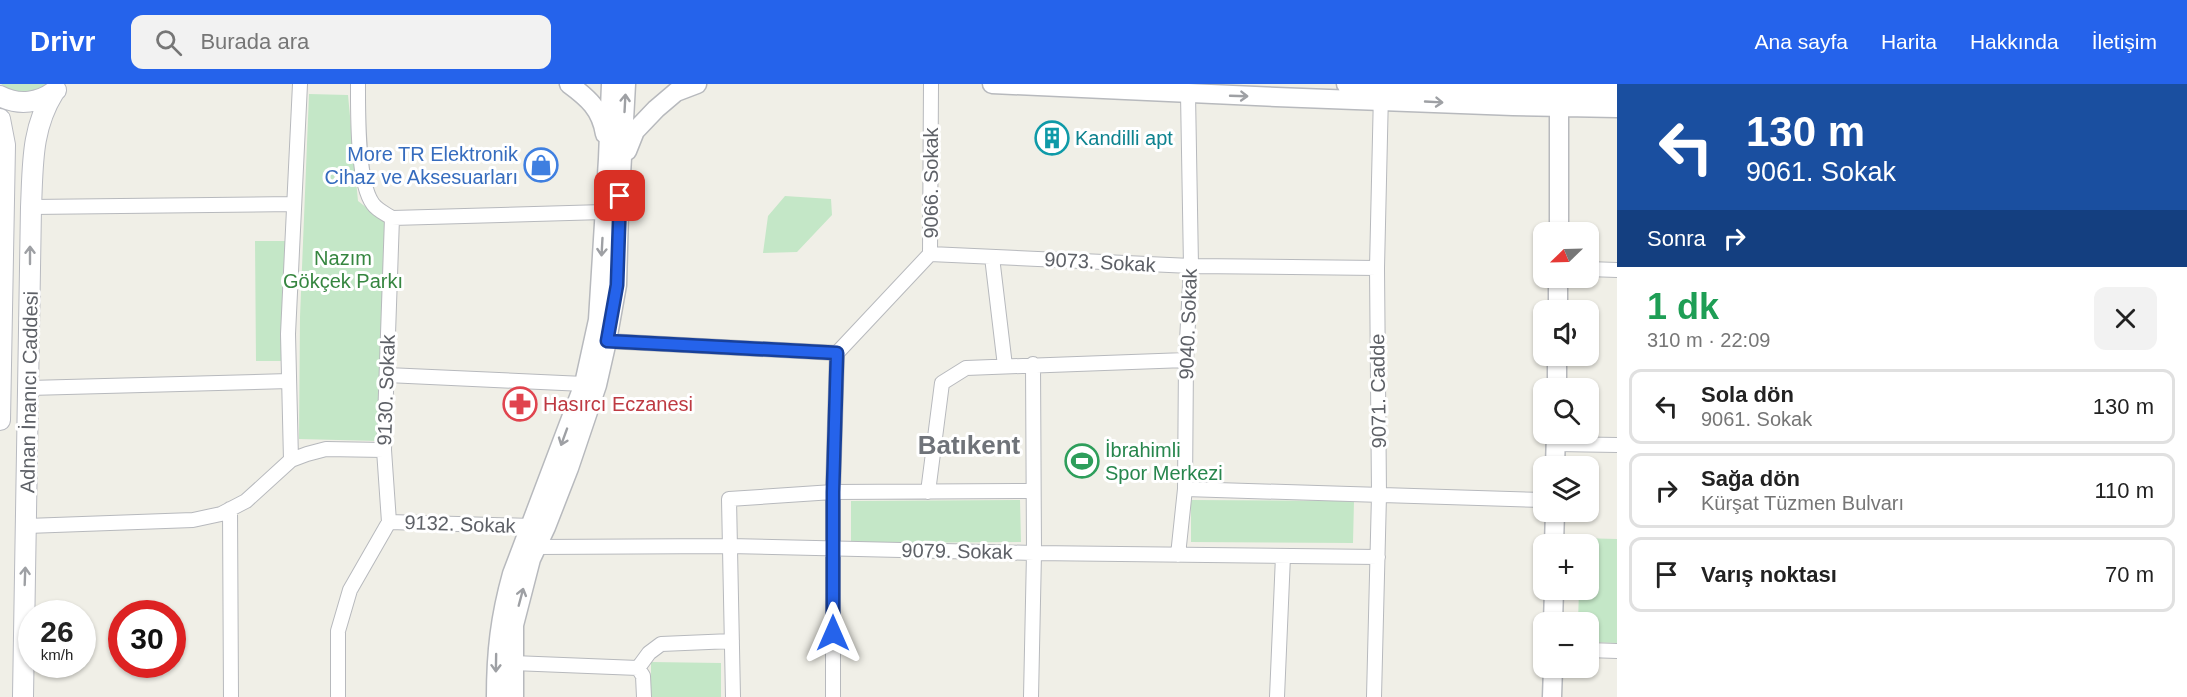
<!DOCTYPE html>
<html lang="tr">
<head>
<meta charset="utf-8">
<style>
	body { margin:0; font-family:Arial,sans-serif; background:#f2f2f2; color:#222; height:100vh; display:flex; flex-direction:column; font-size:22px; white-space:nowrap }
	* { box-sizing:border-box; margin:0 }
	p { font-size:20px; color:#767676 }
	.icon { flex:none; width:33px; height:33px; fill:none; stroke:currentColor; stroke-width:2; stroke-linecap:round; stroke-linejoin:round }
	.map { position:relative; flex:1; overflow:hidden }
	.details { display:flex; flex-direction:column; background:#fff; width:570px }
	.details>* { flex:none }
	.hud { background:#1a4fa0; color:#fff; overflow:hidden }
	.needle { width:39px; rotate:247deg }
	.fabs { position:absolute; left:1533px; top:138px; display:grid; gap:12px }
	.fabs a { display:grid; place-items:center; width:66px; height:66px; border-radius:12px; background:#fff; box-shadow:0 2px 4px #0004; font-size:30px }
	.speed { position:absolute; left:18px; top:516px; display:flex; gap:12px; font-size:30px; font-weight:700; text-align:center }
	.speed>* { display:grid; place-content:center; width:78px; height:78px; border-radius:50%; background:#fff; box-shadow:0 2px 4px #0004; line-height:1 }
	.speed small { font-size:15px; font-weight:400 }
	.speed .limit { border:9px solid #d22; background:#fff; color:#111 }
	.pin { position:absolute; display:grid; place-items:center; width:51px; height:51px; color:#fff; margin:-26px; border-radius:12px; box-shadow:0 3px 9px #0006 }
	.me { position:absolute; width:66px; margin:-33px; rotate:0deg; stroke-linejoin:round; filter:drop-shadow(0 0 4px #0008) }
	.turn { display:flex; align-items:center; gap:21px; height:126px; padding:0 30px; font-size:27px }
	.turn .icon { width:78px; height:78px; stroke-width:2.5 }
	.turn b { display:block; font-size:42px; line-height:51px }
	.then { display:flex; align-items:center; height:57px; padding:0 30px; background:#0003; gap:12px; font-size:22px }
	.round { display:grid; place-items:center; flex:none; width:63px; height:63px; border-radius:12px; background:#f2f2f2 }
	.headline { display:flex; align-items:center; justify-content:space-between; height:102px; padding:0 30px }
	h1 { font-size:36px; font-weight:600; line-height:45px; color:#1e9e55 }
	ul { padding:0; list-style:none }
	li { display:flex; align-items:center; gap:18px; height:75px; margin:0 12px 9px; padding:0 18px; border:3px solid #e0e0e0; border-radius:12px }
	li div { flex:1 }
	li b { display:block; font-size:22px }
	li em { font-style:normal }
	header { display:flex; align-items:center; gap:36px; box-sizing:border-box; height:84px; padding:0 30px; background:#2563eb; color:#fff }
	header strong { font-size:28px }
	nav { display:flex; gap:33px; margin-inline-start:auto; font-size:21px }
	.search { width:420px; height:54px; background:#f2f2f2; display:flex; align-items:center; gap:15px; box-sizing:border-box; padding:0 21px; border-radius:12px; color:#767676; font-size:22px }
	main { display:flex; flex:1; min-height:0 }
	.map>svg:first-child { display:block }
	.green { fill:#c4e7c7 }
	.lines { fill:none; stroke-linecap:round; stroke-linejoin:round }
	.minor-casing { stroke:#b7b9bd; stroke-width:16 }
	.tertiary-casing { stroke:#b7b9bd; stroke-width:21 }
	.secondary-casing { stroke:#b8bac0; stroke-width:22 }
	.minor { stroke:#fff; stroke-width:14 }
	.tertiary { stroke:#fff; stroke-width:18 }
	.secondary { stroke:#fff; stroke-width:20 }
	.oneway { stroke:#9ea0a4 }
	.route-casing { stroke:#184099; stroke-width:15 }
	.route { stroke:#2563eb; stroke-width:10 }
	.labels { text-anchor:middle; stroke-width:6; stroke-linejoin:round; paint-order:stroke }
	.culture-label { font-size:20px; fill:#0d838f; stroke:#fff; text-anchor:start }
	.shop-label { font-size:20px; fill:#366cbe; stroke:#fff; text-anchor:end }
	.street-label { font-size:20px; fill:#5e6167; stroke:#fff }
	.park-label { font-size:20px; fill:#368640; stroke:#fff }
	.health-label { font-size:20px; fill:#be3a42; stroke:#fff; text-anchor:start }
	.leisure-label { font-size:20px; fill:#27864d; stroke:#fff; text-anchor:start }
	.district-label { font-size:26px; font-weight:bold; fill:#6f7379; stroke:#fff }
</style>
</head>
<body>
<header>
<strong>Drivr</strong>
<div class="search"><svg class="icon" aria-label="search" viewBox="0 0 24 24"><circle cx="10" cy="10" r="6"/><path d="M15 15l6 6"/></svg>Burada ara</div>
<nav><a>Ana sayfa</a><a>Harita</a><a>Hakkında</a><a>İletişim</a></nav>
</header>
<main>
<div class="map">
<svg width="1617" height="613" viewBox="0 0 1617 613">
	<rect width="100%" height="100%" fill="#f0efe7"/>
	<!-- green -->
	<path class="green" d="M 1,0 L 48,0 C 32,10 17,12 1,0 Z
		M 309,10 L 348,11 L 358,117 L 385,138 L 377,357 L 299,355 L 300,233 Z
		M 785,112 L 831,115 L 832,131 L 797,168 L 763,169 L 768,132 Z
		M 255,157 L 286,157 L 286,277 L 256,277 Z
		M 1020,416 L 1021,458 L 851,459 L 851,417 Z
		M 1191,416 L 1354,417 L 1353,459 L 1191,458 Z
		M 1580,454 L 1617,455 L 1617,559 L 1589,558 L 1588,538 L 1578,538 L 1579,506 L 1588,506 L 1588,460 L 1580,460 Z
		M 651,578 L 721,579 L 721,613 L 651,613 Z"/>
	<g class="lines">
		<!-- minor casing -->
		<g class="minor-casing">
			<path id="minor" d="M 31,123 L 294,120
				M 392,134 L 604,128
				M 930,170 L 1191,182 L 1377,184
				M 992,173 L 1005,282
				M 1588,185 L 1617,186
				M 607,257 L 837,269
				M 837,269 L 930,170 L 931,0
				M 387,291 L 584,300
				M 29,304 L 289,297
				M 1556,360 L 1617,361
				M 291,376 L 288,250 L 300,0
				M 1185,405 L 1544,416
				M 928,408 L 942,299 L 966,284 L 1186,276
				M 230,425 L 231,613
				M 389,438 L 531,442
				M 27,442 L 193,436 L 221,430 L 246,417 L 291,376 L 307,370 L 326,365 L 384,366
				M 537,463 L 729,462 L 1034,469 L 1378,473
				M 1178,471 L 1185,405 L 1186,276 L 1191,182 L 1188,10
				M 1588,566 L 1617,567
				M 513,579 L 638,584 L 649,569 L 661,560 L 732,557
				M 638,584 L 643,592 L 644,613
				M 338,613 L 338,547 L 350,506 L 389,438 L 384,366 L 392,134 C 386,130 377,126 373,120 C 357,99 358,28 358,0
				M 733,613 L 729,415 L 833,408 L 1033,407
				M 833,613 L 833,408 L 837,269
				M 1031,613 L 1034,469 L 1033,280
				M 1277,613 L 1283,472
				M 1374,613 L 1379,411 L 1377,184 L 1381,9"/>
		</g>
		<!-- tertiary casing -->
		<g class="tertiary-casing">
			<path id="tertiary" d="M 569,0 C 588,14 601,25 605,50
				M 992,0 L 1276,13 L 1513,22 L 1617,24
				M 1346,0 L 1617,8
				M 627,67 L 635,47 L 656,25 L 676,8 L 697,0
				M 1559,148 L 1559,12
				M 1558,226 L 1558,194
				M 1557,304 L 1557,272
				M 1555,382 L 1556,350
				M 1554,460 L 1555,428
				M 1553,538 L 1554,506
				M 496,613 C 496,568 500,533 512,490 L 584,300 L 598,236 L 608,75 L 611,0
				M 514,613 L 514,541 L 531,475 L 546,443 L 569,384 L 597,301 L 607,257 L 617,201 L 619,128 L 626,0
				M 1552,613 L 1553,584"/>
		</g>
		<!-- secondary casing -->
		<g class="secondary-casing">
			<path id="secondary" d="M 0,12 C 19,22 40,19 56,6
				M 0,35 L 5,61 L 0,336
				M 23,613 L 31,123 C 33,81 31,45 54,8"/>
		</g>
		<!-- minor -->
		<use href="#minor" class="minor"/>
		<!-- tertiary -->
		<use href="#tertiary" class="tertiary"/>
		<!-- secondary -->
		<use href="#secondary" class="secondary"/>
	</g>
	<!-- one-way arrows -->
	<defs><path id="oneway-shaft" d="M-6 0H5M1.5-3L5.5 0L1.5 3" fill="none" stroke-width="1.6" stroke-linecap="round" stroke-linejoin="round" transform="scale(1.5)"/></defs>
	<g class="oneway">
		<use href="#oneway-shaft" transform="translate(1239 12) rotate(2)"/>
		<use href="#oneway-shaft" transform="translate(1434 18) rotate(3)"/>
		<use href="#oneway-shaft" transform="translate(625 19) rotate(-87)"/>
		<use href="#oneway-shaft" transform="translate(602 163) rotate(93)"/>
		<use href="#oneway-shaft" transform="translate(30 171) rotate(-90)"/>
		<use href="#oneway-shaft" transform="translate(564 353) rotate(110)"/>
		<use href="#oneway-shaft" transform="translate(25 492) rotate(-88)"/>
		<use href="#oneway-shaft" transform="translate(521 513) rotate(-75)"/>
		<use href="#oneway-shaft" transform="translate(496 579) rotate(91)"/>
	</g>
	<g class="lines">
		<!-- route casing -->
		<g class="route-casing">
			<path id="route" d="M 620,112 L 617,201 L 607,257 L 837,269 L 833,408 L 833,549"/>
		</g>
		<!-- route -->
		<use href="#route" class="route"/>
	</g>
	<!-- icons -->
	<defs>
		<g id="building-ring" transform="scale(1.725)"><circle r="9.5" fill="#fff" stroke="#0f9aa8" stroke-width="1.5"/><path d="M-4-6H4V6H1V3H-1V6H-4ZM-2.5-4.3h1.7v1.8h-1.7ZM.8-4.3h1.7v1.8H.8ZM-2.5-1h1.7V.8h-1.7ZM.8-1h1.7V.8H.8Z" fill="#0f9aa8"/></g>
		<g id="shop-ring" transform="scale(1.725)"><circle r="9.5" fill="#fff" stroke="#3f7fe0" stroke-width="1.5"/><path d="M-5-2.5h2.3a2.7 3.5 0 0 1 5.4 0H5L5.5 6h-11ZM-1.5-2.5h3a1.5 2.3 0 0 0-3 0Z" fill="#3f7fe0"/></g>
		<g id="pharmacy-ring" transform="scale(1.725)"><circle r="9.5" fill="#fff" stroke="#e0444e" stroke-width="1.5"/><path d="M-2-6h4v4h4v4h-4v4h-4v-4h-4v-4h4Z" fill="#e0444e"/></g>
		<g id="stadium-ring" transform="scale(1.725)"><circle r="9.5" fill="#fff" stroke="#2e9e5b" stroke-width="1.5"/><path d="M0-5a6.5 5 0 1 0 0 10a6.5 5 0 1 0 0-10ZM-3.5-1.8h7v3.6h-7Z" fill="#2e9e5b"/></g>
	</defs>
	<g fill-rule="evenodd">
		<use href="#building-ring" x="1052" y="54"/>
		<use href="#shop-ring" x="541" y="81"/>
		<use href="#pharmacy-ring" x="520" y="320"/>
		<use href="#stadium-ring" x="1082" y="377"/>
	</g>
	<g class="labels">
		<!-- culture labels -->
		<g class="culture-label">
			<text x="1075" y="61">Kandilli apt</text>
		</g>
		<!-- shop labels -->
		<g class="shop-label">
			<text x="518" y="77">More TR Elektronik<tspan x="518" dy="23">Cihaz ve Aksesuarları</tspan></text>
		</g>
		<!-- street labels -->
		<g class="street-label">
			<text transform="translate(931 99) rotate(-90)" y="7">9066. Sokak</text>
			<text transform="translate(1100 178) rotate(3)" y="7">9073. Sokak</text>
			<text transform="translate(1188 240) rotate(-88)" y="7">9040. Sokak</text>
			<text transform="translate(386 306) rotate(-88)" y="7">9130. Sokak</text>
			<text transform="translate(1378 307) rotate(-91)" y="7">9071. Cadde</text>
			<text transform="translate(29 308) rotate(-89)" y="7">Adnan İnanıcı Caddesi</text>
			<text transform="translate(460 440) rotate(2)" y="7">9132. Sokak</text>
			<text transform="translate(957 467) rotate(1)" y="7">9079. Sokak</text>
		</g>
		<!-- park labels -->
		<g class="park-label">
			<text x="343" y="181">Nazım<tspan x="343" dy="23">Gökçek Parkı</tspan></text>
		</g>
		<!-- health labels -->
		<g class="health-label">
			<text x="543" y="327">Hasırcı Eczanesi</text>
		</g>
		<!-- leisure labels -->
		<g class="leisure-label">
			<text x="1105" y="373">İbrahimli<tspan x="1105" dy="23">Spor Merkezi</tspan></text>
		</g>
		<!-- district labels -->
		<g class="district-label">
			<text x="969" y="370">Batıkent</text>
		</g>
	</g>
</svg>
<div class="fabs">
<a><svg class="needle" viewBox="-14 -14 28 28"><path d="M0-13l5 13h-10z" fill="#e53935"/><path d="M0 13l5-13h-10z" fill="#767676"/></svg></a>
<a><svg class="icon" aria-label="sound" viewBox="0 0 24 24"><path d="M4 9h4l5-4v14l-5-4H4zM17 9q2 3 0 6"/></svg></a>
<a><svg class="icon" aria-label="search" viewBox="0 0 24 24"><circle cx="10" cy="10" r="6"/><path d="M15 15l6 6"/></svg></a>
<a><svg class="icon" aria-label="layers" viewBox="0 0 24 24"><path d="M12 4l9 5-9 5-9-5zM3 14l9 5 9-5"/></svg></a>
<a>+</a>
<a>−</a>
</div>
<div class="speed"><div>26<small>km/h</small></div><div class="limit">30</div></div>
<div class="pin" style="left:620px;top:112px;background:#d93025"><svg class="icon" aria-label="arrive" viewBox="0 0 24 24"><path d="M6 21V4h12l-3 4 3 4H6"/></svg></div>
<svg class="me" style="left:833px;top:549px" viewBox="-20 -20 40 40"><path d="M0-17L14 15 0 8-14 15z" fill="#2563eb" stroke="#fff" stroke-width="4"/></svg>
</div>
<section class="details">
<div class="hud">
<div class="turn"><svg class="icon" aria-label="left" viewBox="0 0 24 24"><path d="M17 20v-9H6M10 6l-5 5 5 5"/></svg><div><b>130 m</b>9061. Sokak</div></div>
<div class="then">Sonra<svg class="icon" aria-label="right" viewBox="0 0 24 24"><path d="M7 20v-9h11M14 6l5 5-5 5"/></svg></div>
</div>
<div class="headline"><div><h1>1 dk</h1><p>310 m · 22:09</p></div><a class="round"><svg class="icon" aria-label="close" viewBox="0 0 24 24"><path d="M6 6l12 12M18 6L6 18"/></svg></a></div>
<ul>
<li><svg class="icon" aria-label="left" viewBox="0 0 24 24"><path d="M17 20v-9H6M10 6l-5 5 5 5"/></svg><div><b>Sola dön</b><p>9061. Sokak</p></div><em>130 m</em></li>
<li><svg class="icon" aria-label="right" viewBox="0 0 24 24"><path d="M7 20v-9h11M14 6l5 5-5 5"/></svg><div><b>Sağa dön</b><p>Kürşat Tüzmen Bulvarı</p></div><em>110 m</em></li>
<li><svg class="icon" aria-label="arrive" viewBox="0 0 24 24"><path d="M6 21V4h12l-3 4 3 4H6"/></svg><div><b>Varış noktası</b></div><em>70 m</em></li>
</ul>
</section>
</main>
</body>
</html>
